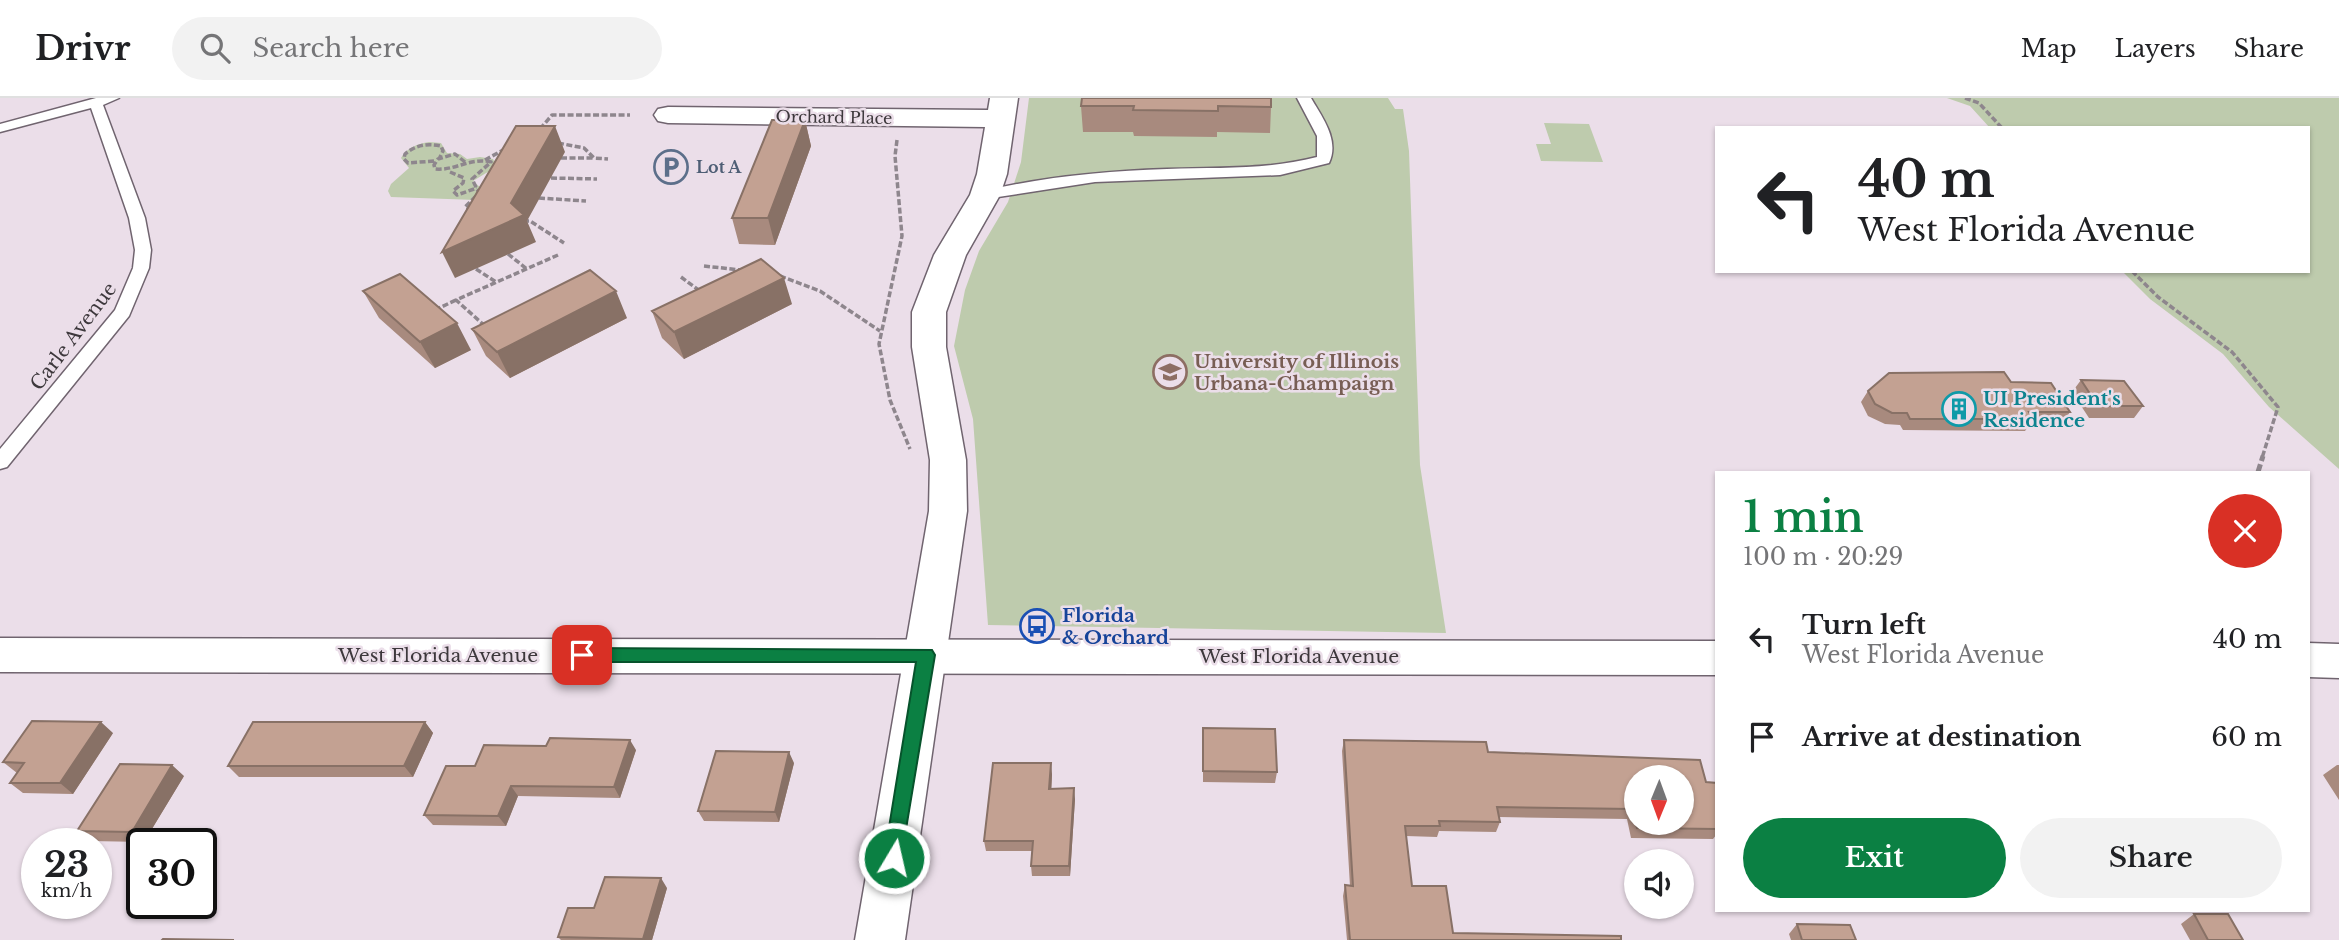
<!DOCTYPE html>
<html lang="en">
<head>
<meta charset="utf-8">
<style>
	body { margin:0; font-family:"Libre Baskerville",serif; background:#f2f2f2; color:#202124; height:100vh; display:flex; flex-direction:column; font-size:26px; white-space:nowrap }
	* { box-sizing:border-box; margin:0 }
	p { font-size:23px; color:#757577 }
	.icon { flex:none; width:38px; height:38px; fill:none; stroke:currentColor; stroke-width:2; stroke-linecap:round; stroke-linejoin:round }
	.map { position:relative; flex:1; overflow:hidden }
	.sheet { position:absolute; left:1715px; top:373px; width:595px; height:441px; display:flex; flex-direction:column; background:#fff; border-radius:0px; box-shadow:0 2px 5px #0004 }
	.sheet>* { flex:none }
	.top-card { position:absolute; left:1715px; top:28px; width:595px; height:147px; border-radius:0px; box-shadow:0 2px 5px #0004; background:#fff; color:#202124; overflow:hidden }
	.needle { width:46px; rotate:181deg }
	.controls { position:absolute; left:1624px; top:667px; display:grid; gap:14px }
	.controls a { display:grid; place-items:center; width:70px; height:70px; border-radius:50%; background:#fff; box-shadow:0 2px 5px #0004; font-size:35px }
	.speed { position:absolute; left:21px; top:730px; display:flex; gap:14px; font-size:35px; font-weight:700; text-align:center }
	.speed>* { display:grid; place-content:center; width:91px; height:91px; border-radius:50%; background:#fff; box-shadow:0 2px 5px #0004; line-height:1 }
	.speed small { font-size:18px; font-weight:400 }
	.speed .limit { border:4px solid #111; border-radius:10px; background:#fff; color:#111 }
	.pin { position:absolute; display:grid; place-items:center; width:60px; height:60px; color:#fff; margin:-30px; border-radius:14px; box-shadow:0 4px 10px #0006 }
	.me { position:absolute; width:77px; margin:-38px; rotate:9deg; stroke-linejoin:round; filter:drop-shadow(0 0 5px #0008) }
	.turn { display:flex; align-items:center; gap:24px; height:147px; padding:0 28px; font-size:32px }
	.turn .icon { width:91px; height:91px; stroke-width:2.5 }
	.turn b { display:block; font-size:49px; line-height:60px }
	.round { display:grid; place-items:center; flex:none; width:74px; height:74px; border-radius:37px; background:#f2f2f2 }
	.head { display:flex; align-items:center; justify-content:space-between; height:119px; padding:0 28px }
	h1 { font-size:42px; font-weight:600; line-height:52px; color:#0b8043 }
	.button { display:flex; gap:14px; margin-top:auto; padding:14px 28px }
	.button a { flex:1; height:80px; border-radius:42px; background:#0b8043; color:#fff; font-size:28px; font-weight:600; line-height:80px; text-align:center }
	.button a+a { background:#f2f2f2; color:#202124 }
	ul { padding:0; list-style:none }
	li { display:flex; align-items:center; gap:21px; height:98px; padding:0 28px }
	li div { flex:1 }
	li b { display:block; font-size:26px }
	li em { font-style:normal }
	header { display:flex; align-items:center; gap:42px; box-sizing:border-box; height:98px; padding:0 35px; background:#fff; border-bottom:2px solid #e0e0e0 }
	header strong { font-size:33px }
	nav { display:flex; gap:38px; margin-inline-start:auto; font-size:24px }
	.search { width:490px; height:63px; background:#f2f2f2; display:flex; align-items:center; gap:18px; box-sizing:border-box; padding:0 24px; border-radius:38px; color:#757577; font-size:26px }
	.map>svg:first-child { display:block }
	.green { fill:#becbad }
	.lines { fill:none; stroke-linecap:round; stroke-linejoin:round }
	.service-casing { stroke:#70646f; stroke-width:3 }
	.minor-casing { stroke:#70646f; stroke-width:3 }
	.secondary-casing { stroke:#70646f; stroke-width:3 }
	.path-far1 { stroke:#8e868d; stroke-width:3.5; stroke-dasharray:6 2.5; stroke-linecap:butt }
	.path { stroke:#8e868d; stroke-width:5; stroke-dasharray:8 3.5; stroke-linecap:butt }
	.service { fill:#fff; fill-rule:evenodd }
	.minor { fill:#fff; fill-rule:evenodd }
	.secondary { fill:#fff; fill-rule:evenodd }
	.wall { fill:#a88a7e }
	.shaded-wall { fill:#887166 }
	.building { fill:#c3a192; stroke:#887166; stroke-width:2; fill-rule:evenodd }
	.route { fill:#0b8043; stroke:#07532c; stroke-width:2 }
	.labels { text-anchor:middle; stroke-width:5; stroke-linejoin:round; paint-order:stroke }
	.far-street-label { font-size:16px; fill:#3d383c; stroke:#ebdee9 }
	.far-service-label { font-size:16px; font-weight:bold; fill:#4e5e75; stroke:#ebdee9; text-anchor:start }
	.street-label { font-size:19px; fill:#3d383c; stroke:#ebdee9 }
	.education-label { font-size:19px; font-weight:bold; fill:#785e54; stroke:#ebdee9; text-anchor:start }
	.culture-label { font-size:19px; font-weight:bold; fill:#0d838f; stroke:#ebdee9; text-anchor:start }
	.transit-label { font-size:19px; font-weight:bold; fill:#164399; stroke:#ebdee9; text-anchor:start }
</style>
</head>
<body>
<header>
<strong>Drivr</strong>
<div class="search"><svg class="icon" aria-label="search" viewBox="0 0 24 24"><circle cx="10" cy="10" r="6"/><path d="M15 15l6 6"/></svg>Search here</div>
<nav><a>Map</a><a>Layers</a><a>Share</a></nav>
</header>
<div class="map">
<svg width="2339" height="842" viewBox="0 0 2339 842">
	<rect width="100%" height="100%" fill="#ebdee9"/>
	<!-- green -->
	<path class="green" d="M 1029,0 L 1388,0 L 1395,11 L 1403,11 L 1409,53 L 1420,367 L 1446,535 L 988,527 L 973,321 L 954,248 L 965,192 L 979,153 L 1008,104 L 1021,64 Z
		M 1947,0 L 2339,0 L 2339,371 L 2269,309 L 2223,256 L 2150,201 L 2122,173 L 2308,173 L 2308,30 L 1990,30 L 1970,8 Z
		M 1544,25 L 1589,26 L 1603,64 L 1541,63 L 1536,46 L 1551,46 Z
		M 429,44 L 441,45 L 447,55 L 460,56 L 467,61 L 480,59 L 493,61 L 495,65 L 491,72 L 473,83 L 481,90 L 476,102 L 391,99 L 388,93 L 391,86 L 409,70 L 401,60 C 407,49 418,46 429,44 Z"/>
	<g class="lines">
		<!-- service casing -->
		<g class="service-casing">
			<path id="service" d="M 96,0 L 119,0 L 103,7 L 145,120 L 151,152 L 149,170 L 129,218 L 7,369 L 0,371 L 0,351 L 115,212 L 133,170 L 135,152 L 129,120 L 91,10 L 0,34 L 0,26 Z
				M 1297,0 L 1311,0 C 1322,19 1340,42 1329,65 L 1280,77 L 1095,84 L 985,101 L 978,97 L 980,94 C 1041,79 1104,73 1167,71 C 1220,69 1266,72 1317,59 L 1317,38 Z"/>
		</g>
		<!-- minor casing -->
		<g class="minor-casing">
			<path id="minor" d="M 990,0 L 1018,0 L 1007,76 L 1000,97 L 966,157 L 946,214 L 946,249 L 966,362 L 967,413 L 905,842 L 855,842 L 929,413 L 930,362 L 912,249 L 912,214 L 934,157 L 970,97 L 977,76 L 985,29 L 668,25 L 658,23 L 654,17 L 658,11 L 668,9 L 988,12 Z"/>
		</g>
		<!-- secondary casing -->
		<g class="secondary-casing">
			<path id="secondary" d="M 0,540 L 1717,543 L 1717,577 L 0,574 Z
				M 2308,545 L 2339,546 L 2339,580 L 2308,579 Z"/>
		</g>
		<!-- path-far1 -->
		<path class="path-far1" d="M 1965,0 L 1979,5 L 2002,30
			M 540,31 L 552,17 L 630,17
			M 897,42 L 895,58 L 902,138 L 879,246 L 890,302 L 910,351
			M 558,45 L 584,50 L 594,60 L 608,61
			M 561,60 L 594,60
			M 485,62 L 505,51
			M 434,63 L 408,65 L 404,61 L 405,56 C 416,47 427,45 441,48 L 443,53 L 439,61
			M 465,64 L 455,56 L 438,61 L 434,67 L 435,71 C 455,73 471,59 491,64 L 472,81 L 479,95 L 465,109 L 472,112
			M 450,74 L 464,80 L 463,85 L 453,93 L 457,97 L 477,90
			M 551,80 L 597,81
			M 539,100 L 586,103
			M 523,123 L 530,123 L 564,145
			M 508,156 L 527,171
			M 704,168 L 741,172
			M 476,171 L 496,184
			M 2132,173 L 2158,199 L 2232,254 L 2278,309 L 2262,360
			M 780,178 L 820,193 L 880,233
			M 681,179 L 700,193
			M 435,212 L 456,202
			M 485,228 L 456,202 L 558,157"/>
		<!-- path -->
		<path class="path" d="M 2258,374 L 2263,358"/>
		<!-- service -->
		<use href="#service" class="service"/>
		<!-- minor -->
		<use href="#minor" class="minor"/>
		<!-- secondary -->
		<use href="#secondary" class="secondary"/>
	</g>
	<!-- wall -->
	<path class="wall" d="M 1081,8 L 1271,9 L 1270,35 L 1217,34 L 1217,39 L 1134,38 L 1133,34 L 1083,34 Z
		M 805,22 L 811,48 L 775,147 L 739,146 L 732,120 Z
		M 363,193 L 471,252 L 435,270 L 379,220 Z
		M 792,206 L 684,261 L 662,240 L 652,213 Z
		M 627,220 L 510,280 L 486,258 L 472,231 Z
		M 2081,282 L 2143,308 L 2134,320 L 2089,320 L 2072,294 Z
		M 2011,284 L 2070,314 L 2062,326 L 2030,326 L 2025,333 L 1903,332 L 1900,327 L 1885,326 L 1868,318 L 1861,304 L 1868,293 Z
		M 425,624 L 433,635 L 413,679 L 239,679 L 228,668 Z
		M 1203,630 L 1277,674 L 1275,685 L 1203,684 Z
		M 113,635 L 73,696 L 23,695 L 10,685 L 17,675 L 3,664 Z
		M 1344,642 L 1488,654 L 1706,684 L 1717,685 L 1717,736 L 1713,741 L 1631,740 L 1627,721 L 1499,719 L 1500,724 L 1496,734 L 1439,733 L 1437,739 L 1406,738 L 1412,788 L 1453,835 L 1621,842 L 1347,842 L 1343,798 L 1345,787 L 1350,788 L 1342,653 Z
		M 636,652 L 620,700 L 518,698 L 506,728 L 433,727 L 424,717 L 475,668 Z
		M 794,665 L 779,724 L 704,723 L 698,713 Z
		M 2337,667 L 2339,667 L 2339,702 L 2323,677 Z
		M 1052,676 L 1051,691 L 1075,701 L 1070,778 L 1032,778 L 1031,768 L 1032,753 L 986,753 L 984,743 Z
		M 184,678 L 144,744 L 90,743 L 77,733 Z
		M 667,790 L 652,842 L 561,842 L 558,839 L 594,810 Z
		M 2194,816 L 2243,842 L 2190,842 L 2181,826 Z
		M 1797,826 L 1856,842 L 1791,842 L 1789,836 Z"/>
	<!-- shaded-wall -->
	<path class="shaded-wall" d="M 805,22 L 811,48 L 775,147 L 768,120 Z
		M 555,28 L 565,54 L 527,123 L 536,144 L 455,180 L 442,154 L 511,105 Z
		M 784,180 L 792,206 L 684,261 L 674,234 Z
		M 616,193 L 627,220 L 510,280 L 497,254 Z
		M 457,225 L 471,252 L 435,270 L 420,244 Z
		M 101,624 L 113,635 L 73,696 L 60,685 Z
		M 425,624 L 433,635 L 413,679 L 404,668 Z
		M 630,642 L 636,652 L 620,700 L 614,689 Z
		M 789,654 L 794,665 L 779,724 L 775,714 Z
		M 1051,665 L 1052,676 L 1051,701 L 1049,691 Z
		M 172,667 L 184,678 L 144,744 L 132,734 Z
		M 511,688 L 518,698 L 506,728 L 498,718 Z
		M 1074,690 L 1075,701 L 1070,778 L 1069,768 Z
		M 661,780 L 667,790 L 652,842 L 644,842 L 643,841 Z"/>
	<!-- building -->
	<path class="building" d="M 1082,0 L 1271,0 L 1271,9 L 1218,8 L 1218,13 L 1133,12 L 1134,8 L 1081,8 Z
		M 772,22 L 805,22 L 768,120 L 732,120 Z
		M 516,28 L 555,28 L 511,105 L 524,117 L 442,154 Z
		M 761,161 L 784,180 L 674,234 L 652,213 Z
		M 590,172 L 616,193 L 497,254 L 472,231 Z
		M 400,176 L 457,225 L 420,244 L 363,193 Z
		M 2004,274 L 2011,284 L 2051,285 L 2070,314 L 2029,314 L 2033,321 L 1910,321 L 1907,315 L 1892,315 L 1875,306 L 1868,293 L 1889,275 Z
		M 2081,282 L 2124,283 L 2143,308 L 2098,308 Z
		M 32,623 L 101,624 L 60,685 L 10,685 L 24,665 L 3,664 Z
		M 253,624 L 425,624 L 404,668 L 228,668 Z
		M 1203,630 L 1275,631 L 1277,674 L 1203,673 Z
		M 550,640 L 630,642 L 614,689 L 511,688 L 498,718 L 424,717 L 446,668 L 475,668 L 484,647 L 546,648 Z
		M 1344,642 L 1486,644 L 1488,654 L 1700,662 L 1706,684 L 1717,685 L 1717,731 L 1637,730 L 1632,711 L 1497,709 L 1500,724 L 1439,723 L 1440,728 L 1405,728 L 1412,788 L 1446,788 L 1453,835 L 1621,838 L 1621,842 L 1350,842 L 1345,787 L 1353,788 ZM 1636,679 L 1682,679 L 1682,724 L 1636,724 Z
		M 716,653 L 789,654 L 775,714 L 698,713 Z
		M 993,665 L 1051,665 L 1049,691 L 1074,690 L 1069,768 L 1031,768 L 1033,743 L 984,743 Z
		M 120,666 L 172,667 L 132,734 L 77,733 Z
		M 605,779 L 661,780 L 643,841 L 558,839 L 568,810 L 594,810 Z
		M 2194,816 L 2228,816 L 2243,842 L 2208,842 Z
		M 1797,826 L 1850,827 L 1856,842 L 1802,842 Z
		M 163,841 L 234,842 L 162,842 Z"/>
	<!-- route -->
	<path class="route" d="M 582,550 L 932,552 L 935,557 L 900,767 L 894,769 L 887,767 L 884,760 L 916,564 L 582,564 L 574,557 Z"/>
	<!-- icons -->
	<defs>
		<g id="parking-ring" transform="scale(1.75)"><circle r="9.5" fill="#ebdee9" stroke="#5c6f8a" stroke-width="1.5"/><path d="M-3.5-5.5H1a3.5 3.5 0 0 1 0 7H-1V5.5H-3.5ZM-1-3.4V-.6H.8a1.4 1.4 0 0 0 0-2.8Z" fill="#5c6f8a"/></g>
		<g id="university-ring" transform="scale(1.75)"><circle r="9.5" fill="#ebdee9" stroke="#8d6e63" stroke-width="1.5"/><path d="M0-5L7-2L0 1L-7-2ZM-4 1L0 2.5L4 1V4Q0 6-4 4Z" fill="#8d6e63"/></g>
		<g id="building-ring" transform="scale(1.75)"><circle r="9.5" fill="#ebdee9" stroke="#0f9aa8" stroke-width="1.5"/><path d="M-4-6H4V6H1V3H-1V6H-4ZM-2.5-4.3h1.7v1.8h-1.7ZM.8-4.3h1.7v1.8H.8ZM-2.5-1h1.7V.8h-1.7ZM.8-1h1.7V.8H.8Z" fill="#0f9aa8"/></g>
		<g id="bus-ring" transform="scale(1.75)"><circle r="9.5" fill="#ebdee9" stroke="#1a4fb4" stroke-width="1.5"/><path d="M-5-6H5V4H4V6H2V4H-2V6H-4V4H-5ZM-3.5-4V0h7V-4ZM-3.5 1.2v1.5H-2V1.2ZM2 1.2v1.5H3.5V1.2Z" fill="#1a4fb4"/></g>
	</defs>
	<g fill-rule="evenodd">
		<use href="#parking-ring" x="671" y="69"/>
		<use href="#university-ring" x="1170" y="274"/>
		<use href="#building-ring" x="1959" y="311"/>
		<use href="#bus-ring" x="1037" y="528"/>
	</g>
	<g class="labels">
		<!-- far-street labels -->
		<g class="far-street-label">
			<text transform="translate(834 19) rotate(1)" y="6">Orchard Place</text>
		</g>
		<!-- far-service labels -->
		<g class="far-service-label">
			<text x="696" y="75">Lot A</text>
		</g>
		<!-- street labels -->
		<g class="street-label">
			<text transform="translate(73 238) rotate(-53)" y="7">Carle Avenue</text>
			<text x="438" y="564">West Florida Avenue</text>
			<text x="1299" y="565">West Florida Avenue</text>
		</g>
		<!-- education labels -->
		<g class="education-label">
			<text x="1194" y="270">University of Illinois<tspan x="1194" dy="22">Urbana-Champaign</tspan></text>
		</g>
		<!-- culture labels -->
		<g class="culture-label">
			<text x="1983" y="307">UI President's<tspan x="1983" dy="22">Residence</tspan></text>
		</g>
		<!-- transit labels -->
		<g class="transit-label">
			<text x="1062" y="524">Florida<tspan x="1062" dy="22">&amp; Orchard</tspan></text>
		</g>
	</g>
</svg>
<div class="controls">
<a><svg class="needle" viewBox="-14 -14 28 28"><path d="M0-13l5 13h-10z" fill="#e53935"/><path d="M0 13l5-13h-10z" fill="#757577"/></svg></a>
<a><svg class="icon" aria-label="sound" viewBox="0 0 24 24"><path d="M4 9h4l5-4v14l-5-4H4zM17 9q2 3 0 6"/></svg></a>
</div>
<div class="speed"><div>23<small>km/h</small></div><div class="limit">30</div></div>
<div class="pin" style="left:582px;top:557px;background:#d93025"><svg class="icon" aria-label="arrive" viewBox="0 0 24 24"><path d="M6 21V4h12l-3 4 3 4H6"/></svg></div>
<svg class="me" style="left:894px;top:760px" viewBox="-20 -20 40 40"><circle r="17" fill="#0b8043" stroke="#fff" stroke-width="3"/><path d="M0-11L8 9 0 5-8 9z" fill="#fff"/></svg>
<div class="top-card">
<div class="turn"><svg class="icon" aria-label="left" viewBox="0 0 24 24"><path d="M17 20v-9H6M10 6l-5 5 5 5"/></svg><div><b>40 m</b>West Florida Avenue</div></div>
</div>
<section class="sheet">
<div class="head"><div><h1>1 min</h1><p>100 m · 20:29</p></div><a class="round" style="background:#d93025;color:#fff"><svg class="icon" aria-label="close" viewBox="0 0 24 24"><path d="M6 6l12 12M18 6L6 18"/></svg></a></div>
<ul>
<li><svg class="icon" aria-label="left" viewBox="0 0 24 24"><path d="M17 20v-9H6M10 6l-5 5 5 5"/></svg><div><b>Turn left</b><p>West Florida Avenue</p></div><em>40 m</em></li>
<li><svg class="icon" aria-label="arrive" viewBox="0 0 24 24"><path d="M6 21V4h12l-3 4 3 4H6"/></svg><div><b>Arrive at destination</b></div><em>60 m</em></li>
</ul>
<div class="button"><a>Exit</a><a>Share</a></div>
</section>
</div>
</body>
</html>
